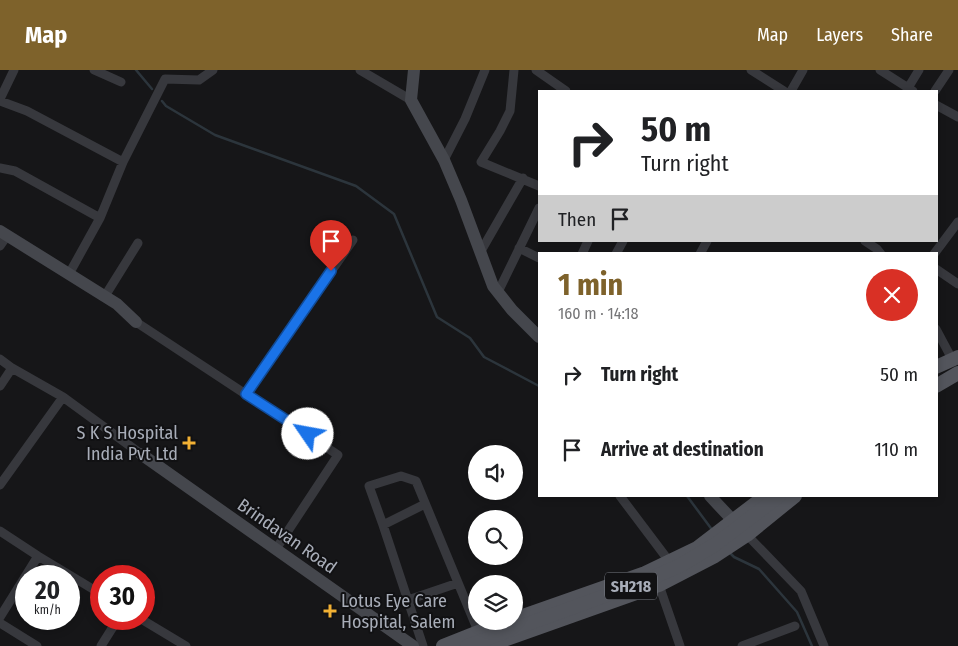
<!DOCTYPE html>
<html lang="en">
<head>
<meta charset="utf-8">
<style>
	body { margin:0; font-family:"Fira Sans Condensed",sans-serif; background:#f6f6f6; color:#202124; height:100vh; display:flex; flex-direction:column; font-size:19px; white-space:nowrap }
	* { box-sizing:border-box; margin:0 }
	p { font-size:16px; color:#757577 }
	.icon { flex:none; width:28px; height:28px; fill:none; stroke:currentColor; stroke-width:2; stroke-linecap:round; stroke-linejoin:round }
	.map { position:relative; flex:1; overflow:hidden }
	.side { position:absolute; left:538px; top:182px; width:400px; height:245px; display:flex; flex-direction:column; background:#fff; border-radius:0px; box-shadow:0 2px 8px #0003 }
	.side>* { flex:none }
	.guide { position:absolute; left:538px; top:20px; width:400px; height:152px; border-radius:0px; box-shadow:0 2px 8px #0003; background:#fff; color:#202124; overflow:hidden }
	.controls { position:absolute; left:468px; top:375px; display:grid; gap:10px }
	.controls a { display:grid; place-items:center; width:55px; height:55px; border-radius:50%; background:#fff; box-shadow:0 2px 8px #0003; font-size:25px }
	.speed { position:absolute; left:15px; top:495px; display:flex; gap:10px; font-size:25px; font-weight:700; text-align:center }
	.speed>* { display:grid; place-content:center; width:65px; height:65px; border-radius:50%; background:#fff; box-shadow:0 2px 8px #0003; line-height:1 }
	.speed small { font-size:12px; font-weight:400 }
	.speed .limit { border:8px solid #d22; background:#fff; color:#111 }
	.pin { position:absolute; display:grid; place-items:center; width:42px; height:42px; color:#fff; margin:-51px -21px; border-radius:50% 50% 50% 0; rotate:-45deg; box-shadow:0 0 5px #0007 }
	.pin .icon { rotate:45deg }
	.me { position:absolute; width:55px; margin:-28px; rotate:303deg; stroke-linejoin:round; filter:drop-shadow(0 0 4px #0008) }
	.turn { display:flex; align-items:center; gap:18px; height:105px; padding:0 20px; font-size:22px }
	.turn .icon { width:65px; height:65px; stroke-width:2.5 }
	.turn b { display:block; font-size:35px; line-height:42px }
	.then { display:flex; align-items:center; height:48px; padding:0 20px; background:#0003; gap:10px; font-size:19px }
	.round { display:grid; place-items:center; flex:none; width:52px; height:52px; border-radius:26px; background:#f6f6f6 }
	.head { display:flex; align-items:center; justify-content:space-between; height:85px; padding:0 20px }
	h1 { font-size:30px; font-weight:700; line-height:38px; color:#7e622b }
	ul { padding:0; list-style:none }
	li { display:flex; align-items:center; gap:15px; height:75px; padding:0 20px }
	li div { flex:1 }
	li b { display:block; font-size:19px }
	li em { font-style:normal }
	header { display:flex; align-items:center; gap:30px; box-sizing:border-box; height:70px; padding:0 25px; background:#7e622b; color:#fff }
	header strong { font-size:24px }
	nav { display:flex; gap:28px; margin-inline-start:auto; font-size:18px }
	.map>svg:first-child { display:block }
	.lines { fill:none; stroke-linecap:round; stroke-linejoin:round }
	.stream { stroke:#2c353c; stroke-width:2.5 }
	.street { stroke:#37383d; stroke-width:9 }
	.secondary { stroke:#45474d; stroke-width:12 }
	.primary { stroke:#53555c; stroke-width:14 }
	.primary-bridge { stroke:#53555c; stroke-width:14 }
	.route-casing { stroke:#114b97; stroke-width:12 }
	.route { stroke:#1a73e8; stroke-width:9 }
	.poi-dot { fill:#f2b134; stroke:#111113; stroke-width:2 }
	.labels { text-anchor:middle; stroke-width:4; stroke-linejoin:round; paint-order:stroke }
	.shield { fill:#111113; stroke:#7b7e86; stroke-width:1 }
	.shield-label { font-size:16px; font-weight:bold; fill:#a8adb8 }
	.poi-label { font-size:18px; fill:#a8adb8; stroke:#111113; text-anchor:end }
	.street-label { font-size:18px; fill:#a8adb8; stroke:#111113 }
</style>
</head>
<body>
<header>
<strong>Map</strong>
<nav><a>Map</a><a>Layers</a><a>Share</a></nav>
</header>
<div class="map">
<svg width="958" height="576" viewBox="0 0 958 576">
	<rect width="100%" height="100%" fill="#161618"/>
	<g class="lines">
		<!-- stream -->
		<path class="stream" d="M 136,0 L 152,19
			M 162,31 L 166,36 L 215,65 L 356,116 L 394,144 L 437,247 L 470,268 L 484,287 L 539,316
			M 687,426 L 713,461
			M 730,483 L 734,487 L 759,499 L 797,542 L 812,576"/>
		<!-- street -->
		<path class="street" d="M 94,0 L 121,12
			M 360,0 L 411,30
			M 514,0 L 510,41 L 500,61 L 481,92 L 539,116
			M 536,0 L 566,21
			M 751,0 L 784,21
			M 880,0 L 913,21
			M 908,18 L 919,0
			M 791,21 L 803,0
			M 935,21 L 949,0
			M 0,29 L 14,0
			M 0,31 L 27,41 L 123,92
			M 936,35 L 958,47
			M 444,90 L 465,49 L 485,0
			M 0,98 L 15,101 L 100,148
			M 865,171 L 877,179 L 881,184
			M 0,176 L 7,166
			M 519,178 L 539,188
			M 481,181 L 523,108
			M 582,184 L 588,171
			M 616,184 L 623,171
			M 700,184 L 707,171
			M 934,184 L 958,152
			M 936,199 L 958,214
			M 69,204 L 100,148 L 123,92 L 165,9 L 199,10 L 213,0
			M 498,222 L 539,138
			M 105,226 L 138,173
			M 136,252 L 338,385 L 276,479
			M 936,259 L 952,289
			M 0,289 L 12,298 L 63,327 L 141,384
			M 0,316 L 12,298
			M 246,324 L 353,170
			M 0,415 L 63,327
			M 620,426 L 669,491
			M 383,455 L 369,416 L 401,406 L 416,411 L 478,561
			M 0,461 L 38,486 L 101,524
			M 747,465 L 801,521 L 824,576
			M 659,515 L 680,576
			M 408,530 L 458,513
			M 0,547 L 38,486
			M 141,549 L 186,576
			M 0,553 L 37,576
			M 101,576 L 118,549
			M 423,576 L 383,455 L 425,434
			M 742,576 L 795,556"/>
		<!-- secondary -->
		<path class="secondary" d="M 414,0 L 411,30 L 444,90 L 461,130 L 493,216 L 512,240 L 539,267
			M 0,161 L 117,234 L 136,252
			M 141,384 L 413,576
			M 710,426 L 739,457"/>
		<!-- primary -->
		<path class="primary" d="M 936,297 L 958,287
			M 936,316 L 958,303
			M 514,549 L 645,503 L 697,478 L 765,426
			M 443,576 L 506,551
			M 487,576 L 659,515 L 715,486 L 747,465 L 795,426"/>
		<!-- primary-bridge -->
		<path class="primary-bridge" d="M 467,576 L 643,512 L 681,495 L 716,474 L 779,426"/>
	</g>
	<g class="lines">
		<!-- route casing -->
		<g class="route-casing">
			<path id="route" d="M 308,364 L 246,324 L 331,201"/>
		</g>
		<!-- route -->
		<use href="#route" class="route"/>
	</g>
	<!-- markers -->
	<g class="poi-dot">
		<path d="M186.5 365.5h5v5h5v5h-5v5h-5v-5h-5v-5h5z"/>
		<path d="M327.5 533.5h5v5h5v5h-5v5h-5v-5h-5v-5h5z"/>
	</g>
	<g class="labels">
		<!-- shield labels -->
		<rect class="shield" x="605" y="502.5" width="52" height="27" rx="4"/>
		<g class="shield-label">
			<text x="631" y="522">SH218</text>
		</g>
		<!-- poi labels -->
		<g class="poi-label">
			<text x="178" y="369">S K S Hospital<tspan x="178" dy="21">India Pvt Ltd</tspan></text>
			<text x="341" y="537" text-anchor="start">Lotus Eye Care<tspan x="341" dy="21">Hospital, Salem</tspan></text>
		</g>
		<!-- street labels -->
		<g class="street-label">
			<text transform="translate(287 466) rotate(35)" y="6">Brindavan Road</text>
		</g>
	</g>
</svg>
<div class="controls">
<a><svg class="icon" aria-label="sound" viewBox="0 0 24 24"><path d="M4 9h4l5-4v14l-5-4H4zM17 9q2 3 0 6"/></svg></a>
<a><svg class="icon" aria-label="search" viewBox="0 0 24 24"><circle cx="10" cy="10" r="6"/><path d="M15 15l6 6"/></svg></a>
<a><svg class="icon" aria-label="layers" viewBox="0 0 24 24"><path d="M12 4l9 5-9 5-9-5zM3 14l9 5 9-5"/></svg></a>
</div>
<div class="speed"><div>20<small>km/h</small></div><div class="limit">30</div></div>
<div class="pin" style="left:331px;top:201px;background:#d93025"><svg class="icon" aria-label="arrive" viewBox="0 0 24 24"><path d="M6 21V4h12l-3 4 3 4H6"/></svg></div>
<svg class="me" style="left:308px;top:364px" viewBox="-20 -20 40 40"><circle r="19" fill="#fff"/><path d="M0-13L10 11 0 6-10 11z" fill="#1a73e8"/></svg>
<div class="guide">
<div class="turn"><svg class="icon" aria-label="right" viewBox="0 0 24 24"><path d="M7 20v-9h11M14 6l5 5-5 5"/></svg><div><b>50 m</b>Turn right</div></div>
<div class="then">Then<svg class="icon" aria-label="arrive" viewBox="0 0 24 24"><path d="M6 21V4h12l-3 4 3 4H6"/></svg></div>
</div>
<section class="side">
<div class="head"><div><h1>1 min</h1><p>160 m · 14:18</p></div><a class="round" style="background:#d93025;color:#fff"><svg class="icon" aria-label="close" viewBox="0 0 24 24"><path d="M6 6l12 12M18 6L6 18"/></svg></a></div>
<ul>
<li><svg class="icon" aria-label="right" viewBox="0 0 24 24"><path d="M7 20v-9h11M14 6l5 5-5 5"/></svg><div><b>Turn right</b></div><em>50 m</em></li>
<li><svg class="icon" aria-label="arrive" viewBox="0 0 24 24"><path d="M6 21V4h12l-3 4 3 4H6"/></svg><div><b>Arrive at destination</b></div><em>110 m</em></li>
</ul>
</section>
</div>
</body>
</html>
